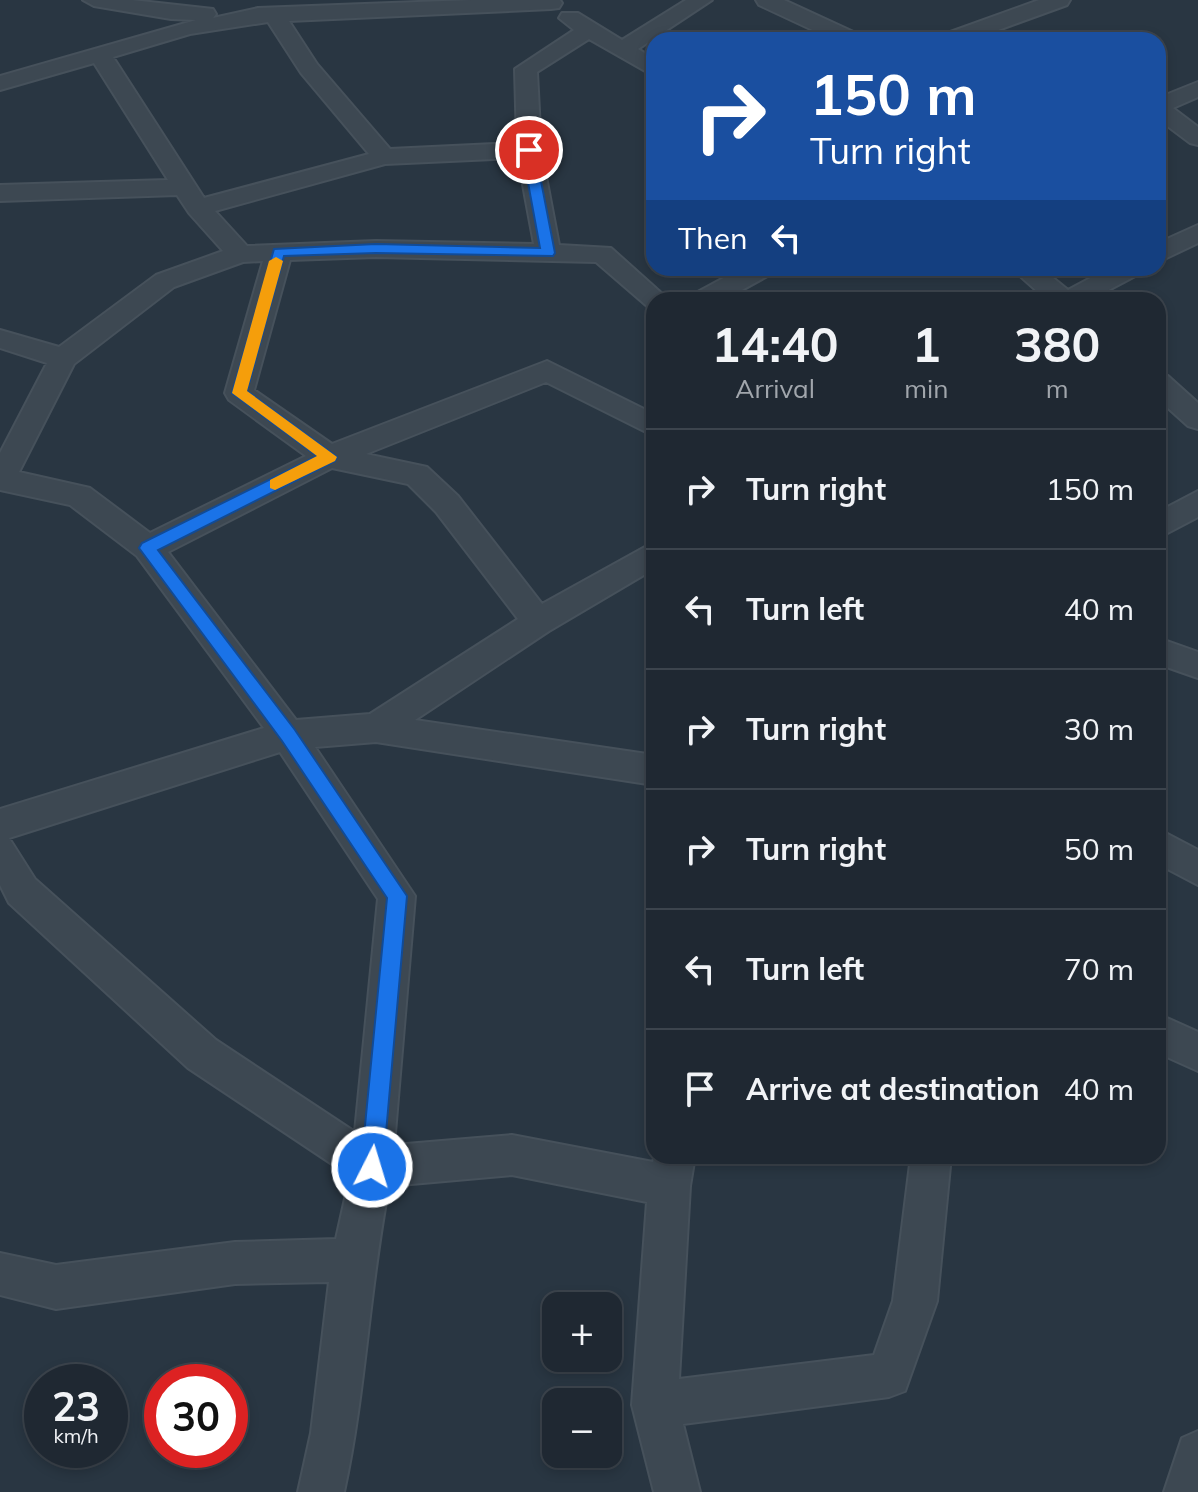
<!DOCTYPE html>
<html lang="en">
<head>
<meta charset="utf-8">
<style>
	body { margin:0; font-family:Mulish,sans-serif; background:#2c343e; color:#f1f3f6; height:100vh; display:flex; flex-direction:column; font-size:30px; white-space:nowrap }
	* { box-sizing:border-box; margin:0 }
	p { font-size:26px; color:#a1a6ac }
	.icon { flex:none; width:44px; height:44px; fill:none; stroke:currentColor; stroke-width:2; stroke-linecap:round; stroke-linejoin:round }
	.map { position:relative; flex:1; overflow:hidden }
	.sheet { position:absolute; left:646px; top:292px; width:520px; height:872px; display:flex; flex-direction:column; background:#1f2832; border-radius:24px; box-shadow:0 4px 12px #0003,0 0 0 2px #3c444d }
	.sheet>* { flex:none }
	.hud { position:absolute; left:646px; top:32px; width:520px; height:244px; border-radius:24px; box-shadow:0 4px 12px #0003,0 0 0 2px #3c444d; background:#1a4fa0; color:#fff; overflow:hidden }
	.tools { position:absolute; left:542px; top:1292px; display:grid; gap:16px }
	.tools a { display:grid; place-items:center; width:80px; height:80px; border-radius:16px; background:#1f2832; box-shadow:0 4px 12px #0003,0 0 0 2px #3c444d; font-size:40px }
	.speed { position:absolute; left:24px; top:1364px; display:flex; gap:16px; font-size:40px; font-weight:700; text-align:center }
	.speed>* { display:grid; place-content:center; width:104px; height:104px; border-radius:50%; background:#1f2832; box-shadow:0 4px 12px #0003,0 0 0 2px #3c444d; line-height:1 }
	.speed small { font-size:20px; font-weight:400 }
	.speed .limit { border:12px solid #d22; background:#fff; color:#111 }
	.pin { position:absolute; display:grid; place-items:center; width:68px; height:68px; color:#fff; margin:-34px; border:4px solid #fff; border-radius:50%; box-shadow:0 2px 8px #0007 }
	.me { position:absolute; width:88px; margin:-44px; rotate:5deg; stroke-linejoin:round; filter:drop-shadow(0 0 6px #0008) }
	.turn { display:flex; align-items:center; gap:28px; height:168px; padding:0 32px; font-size:36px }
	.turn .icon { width:104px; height:104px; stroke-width:2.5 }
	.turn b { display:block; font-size:56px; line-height:68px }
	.then { display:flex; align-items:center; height:76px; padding:0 32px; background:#0003; gap:16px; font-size:30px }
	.eta { display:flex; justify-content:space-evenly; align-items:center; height:136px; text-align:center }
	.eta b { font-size:48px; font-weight:700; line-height:56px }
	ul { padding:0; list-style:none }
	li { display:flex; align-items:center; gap:24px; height:120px; padding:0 32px; border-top:2px solid #3c444d }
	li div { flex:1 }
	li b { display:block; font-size:30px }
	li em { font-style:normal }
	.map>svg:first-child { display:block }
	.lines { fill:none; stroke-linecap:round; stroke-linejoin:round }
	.minor-casing { stroke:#46515b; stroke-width:4 }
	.minor { fill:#3d4852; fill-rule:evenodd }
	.route { fill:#1a73e8; stroke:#114b97; stroke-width:2 }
	.slow { fill:#f59e0b }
</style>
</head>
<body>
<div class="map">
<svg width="1198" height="1492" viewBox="0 0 1198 1492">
	<rect width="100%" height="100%" fill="#293642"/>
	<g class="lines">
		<!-- minor casing -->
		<g class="minor-casing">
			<path id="minor" d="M 83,0 L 132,0 L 213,9 L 216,14 L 213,18 L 258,8 L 471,0 L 560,0 L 562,3 L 559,8 L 551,9 L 289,21 L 317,64 L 390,149 L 517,143 L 515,69 L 574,30 L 559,18 L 562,13 L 578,13 L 622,40 L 686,0 L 712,0 L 638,49 L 654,59 L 654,76 L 589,39 L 537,72 L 541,150 L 559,245 L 611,248 L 669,300 L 654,300 L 654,308 L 647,306 L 596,262 L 376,257 L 290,260 L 254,390 L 332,444 L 547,361 L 654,414 L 654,436 L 546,382 L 366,454 L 427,467 L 458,496 L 542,604 L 654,542 L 654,569 L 549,631 L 415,720 L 654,755 L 654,785 L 376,742 L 315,747 L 415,896 L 394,1145 L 512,1135 L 653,1162 L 655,1156 L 695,1156 L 690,1186 L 679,1379 L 874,1355 L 893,1301 L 911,1156 L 951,1156 L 937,1301 L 905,1391 L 889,1397 L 683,1424 L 700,1492 L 654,1492 L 632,1405 L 647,1202 L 512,1175 L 389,1186 C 369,1288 366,1391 344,1492 L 298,1492 L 311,1433 L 329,1282 L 235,1284 L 56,1309 L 0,1295 L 0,1253 L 56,1265 L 235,1242 L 336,1239 L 350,1176 L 188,1068 L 9,903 L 0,885 L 0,809 L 264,728 L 137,556 L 70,505 L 0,490 L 0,453 L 47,363 L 0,348 L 0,330 L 59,347 L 156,275 L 223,251 L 189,213 L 177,195 L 0,201 L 0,185 L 168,180 L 94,63 L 0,90 L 0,76 L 196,20 L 171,19 L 94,6 ZM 268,22 L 301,73 L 369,154 L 204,198 L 113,57 L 190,34 ZM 518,158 L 534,244 L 376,241 L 247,246 L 215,211 L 385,164 ZM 263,261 L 225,393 L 229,400 L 306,456 L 150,533 L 90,488 L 19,472 L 74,364 L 174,287 L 243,262 ZM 332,468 L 408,484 L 436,512 L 518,619 L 370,714 L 296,720 L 168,552 ZM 280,752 L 378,899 L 355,1132 L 216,1040 L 35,879 L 9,838 Z
				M 756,0 L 784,0 L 860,35 L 863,40 L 834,40 L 759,5 Z
				M 1039,0 L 1070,0 L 1067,5 L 971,40 L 939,40 L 942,35 Z
				M 1198,82 L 1198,97 L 1173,108 L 1198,127 L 1198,145 L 1190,143 L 1158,119 L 1158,98 Z
				M 1198,225 L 1198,243 L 1158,262 L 1158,243 Z
				M 742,268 L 775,268 L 771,274 L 724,300 L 690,300 L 694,294 Z
				M 1011,268 L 1041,268 L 1068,290 L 1109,268 L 1143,268 L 1139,274 L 1090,300 L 1047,300 Z
				M 1158,373 L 1168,376 L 1198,403 L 1198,429 L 1188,426 L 1158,399 Z
				M 1198,491 L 1198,517 L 1158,538 L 1158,512 Z
				M 1158,638 L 1198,652 L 1198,678 L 1158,664 Z
				M 1158,829 L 1198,850 L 1198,885 L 1158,864 Z
				M 1158,1014 L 1198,1032 L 1198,1071 L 1158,1053 Z
				M 1198,1431 L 1198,1492 L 1164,1492 L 1182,1438 Z"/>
		</g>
		<!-- minor -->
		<use href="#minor" class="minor"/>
	</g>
	<!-- route -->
	<path class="route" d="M 529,146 L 535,150 L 555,253 L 553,256 L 376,253 L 284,256 L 247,391 L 337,457 L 335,461 L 158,550 L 295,730 L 407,896 L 383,1167 L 380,1175 L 372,1178 L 364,1175 L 361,1167 L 387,898 L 282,741 L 139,548 L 142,543 L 317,456 L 232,393 L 274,249 L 376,244 L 540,248 L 522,150 Z"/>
	<!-- slow -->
	<path class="slow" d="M 276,257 L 283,261 L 247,391 L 337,457 L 335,461 L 275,490 L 270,488 L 270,480 L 317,456 L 232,393 L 269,261 Z"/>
</svg>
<div class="tools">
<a>+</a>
<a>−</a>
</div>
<div class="speed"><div>23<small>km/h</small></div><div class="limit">30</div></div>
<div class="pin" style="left:529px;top:150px;background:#d93025"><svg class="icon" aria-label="arrive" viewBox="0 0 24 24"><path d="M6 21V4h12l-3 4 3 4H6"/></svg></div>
<svg class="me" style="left:372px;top:1167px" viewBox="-20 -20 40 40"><circle r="17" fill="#1a73e8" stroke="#fff" stroke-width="3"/><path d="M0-11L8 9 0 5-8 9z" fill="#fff"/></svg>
<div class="hud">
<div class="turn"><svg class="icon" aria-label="right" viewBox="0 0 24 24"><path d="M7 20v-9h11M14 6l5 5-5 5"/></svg><div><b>150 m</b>Turn right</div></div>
<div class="then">Then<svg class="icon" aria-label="left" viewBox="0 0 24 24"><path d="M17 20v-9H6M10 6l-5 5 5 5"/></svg></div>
</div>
<section class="sheet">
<div class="eta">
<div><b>14:40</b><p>Arrival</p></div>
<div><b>1</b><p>min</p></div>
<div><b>380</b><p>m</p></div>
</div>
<ul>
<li><svg class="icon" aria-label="right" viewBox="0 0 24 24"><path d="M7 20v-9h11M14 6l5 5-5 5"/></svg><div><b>Turn right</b></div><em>150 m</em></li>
<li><svg class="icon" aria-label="left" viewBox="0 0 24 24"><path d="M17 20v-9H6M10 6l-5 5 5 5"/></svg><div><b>Turn left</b></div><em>40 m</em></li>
<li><svg class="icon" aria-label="right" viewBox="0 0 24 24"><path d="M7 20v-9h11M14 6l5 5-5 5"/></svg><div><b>Turn right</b></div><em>30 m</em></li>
<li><svg class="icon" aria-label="right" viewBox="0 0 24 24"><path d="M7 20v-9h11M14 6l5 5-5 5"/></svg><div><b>Turn right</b></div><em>50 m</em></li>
<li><svg class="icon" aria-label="left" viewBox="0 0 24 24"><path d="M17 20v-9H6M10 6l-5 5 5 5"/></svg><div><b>Turn left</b></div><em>70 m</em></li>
<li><svg class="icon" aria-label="arrive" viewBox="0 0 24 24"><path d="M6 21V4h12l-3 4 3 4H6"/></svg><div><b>Arrive at destination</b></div><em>40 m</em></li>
</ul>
</section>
</div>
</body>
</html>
